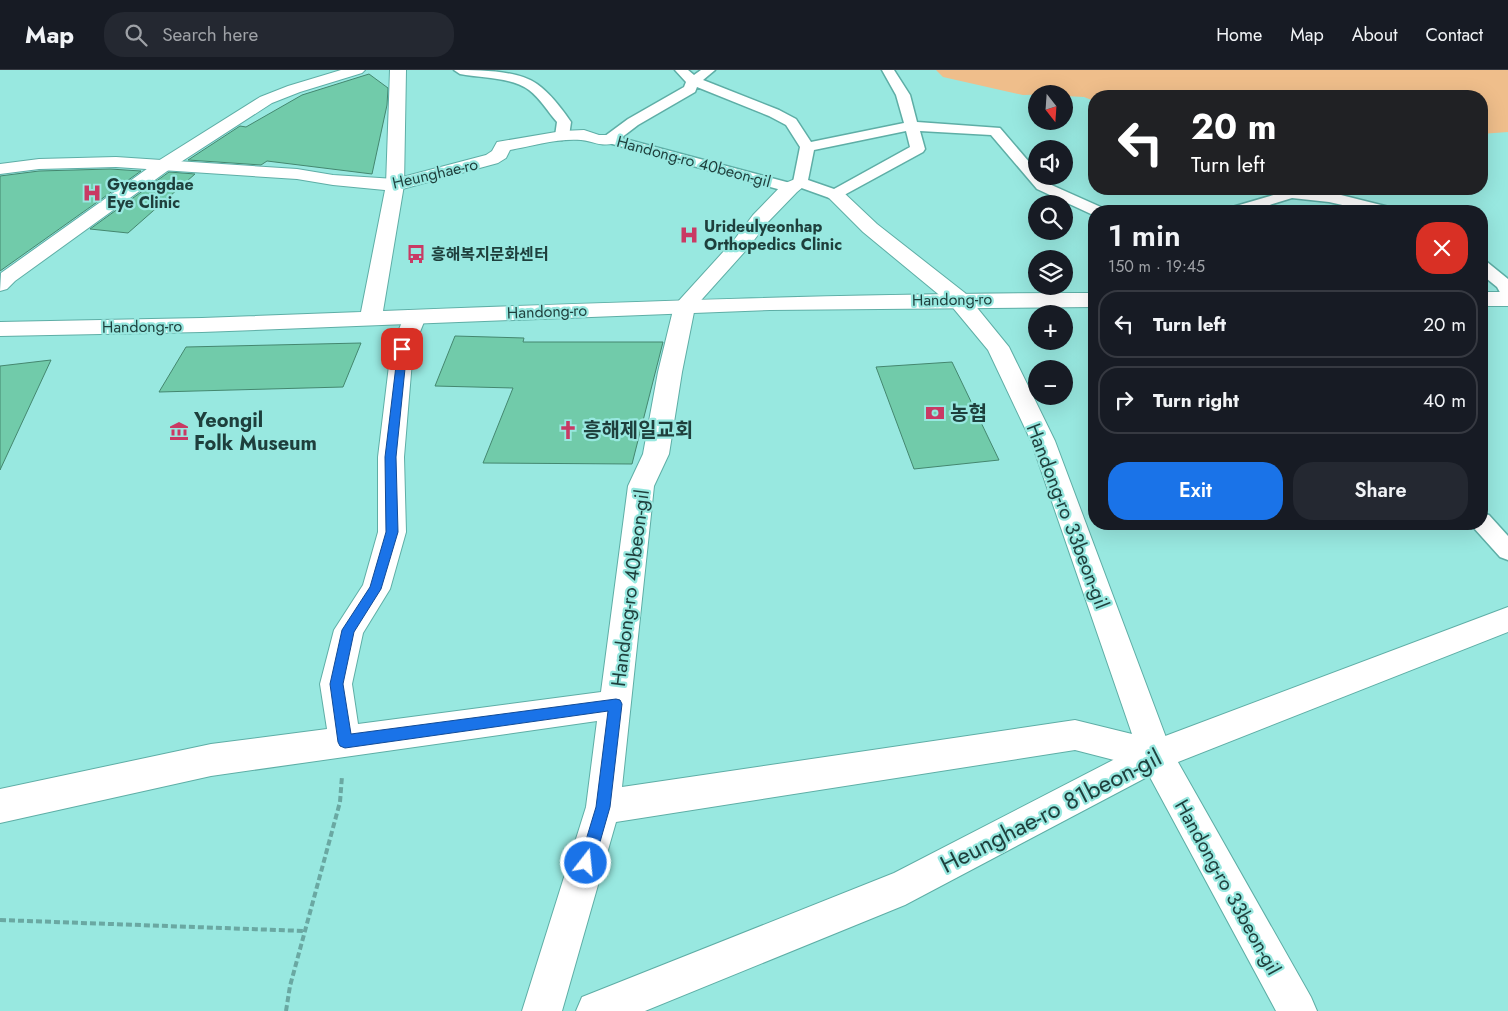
<!DOCTYPE html>
<html lang="en">
<head>
<meta charset="utf-8">
<style>
	body { margin:0; font-family:Jost,"Noto Sans KR",sans-serif; background:#242831; color:#f1f3f6; height:100vh; display:flex; flex-direction:column; font-size:19px; white-space:nowrap }
	* { box-sizing:border-box; margin:0 }
	p { font-size:16px; color:#9ea1a6 }
	.icon { flex:none; width:28px; height:28px; fill:none; stroke:currentColor; stroke-width:2; stroke-linecap:round; stroke-linejoin:round }
	.map { position:relative; flex:1; overflow:hidden }
	.drawer { position:absolute; left:1088px; top:135px; width:400px; height:325px; display:flex; flex-direction:column; background:#171b24; border-radius:20px; box-shadow:0 5px 20px #0002 }
	.drawer>* { flex:none }
	.banner { position:absolute; left:1088px; top:20px; width:400px; height:105px; border-radius:20px; box-shadow:0 5px 20px #0002; background:#202124; color:#fff; overflow:hidden }
	.needle { width:32px; rotate:163deg }
	.controls { position:absolute; left:1028px; top:15px; display:grid; gap:10px }
	.controls a { display:grid; place-items:center; width:45px; height:45px; border-radius:50%; background:#171b24; box-shadow:0 5px 20px #0002; font-size:25px }
	.pin { position:absolute; display:grid; place-items:center; width:42px; height:42px; color:#fff; margin:-21px; border-radius:10px; box-shadow:0 2px 8px #0006 }
	.me { position:absolute; width:55px; margin:-28px; rotate:16deg; stroke-linejoin:round; filter:drop-shadow(0 0 4px #0008) }
	.turn { display:flex; align-items:center; gap:18px; height:105px; padding:0 20px; font-size:22px }
	.turn .icon { width:65px; height:65px; stroke-width:2.5 }
	.turn b { display:block; font-size:35px; line-height:42px }
	.round { display:grid; place-items:center; flex:none; width:52px; height:52px; border-radius:20px; background:#242831 }
	.head { display:flex; align-items:center; justify-content:space-between; height:85px; padding:0 20px }
	h1 { font-size:30px; font-weight:600; line-height:38px }
	.button { display:flex; gap:10px; margin-top:auto; padding:10px 20px }
	.button a { flex:1; height:58px; border-radius:20px; background:#1a73e8; color:#fff; font-size:20px; font-weight:600; line-height:58px; text-align:center }
	.button a+a { background:#242831; color:#f1f3f6 }
	ul { padding:0; list-style:none }
	li { display:flex; align-items:center; gap:15px; height:68px; margin:0 10px 8px; padding:0 10px; border:2px solid #363941; border-radius:20px }
	li div { flex:1 }
	li b { display:block; font-size:19px }
	li em { font-style:normal }
	header { display:flex; align-items:center; gap:30px; box-sizing:border-box; height:70px; padding:0 25px; background:#171b24; border-bottom:1px solid #363941 }
	header strong { font-size:24px }
	nav { display:flex; gap:28px; margin-inline-start:auto; font-size:18px }
	.search { width:350px; height:45px; background:#242831; display:flex; align-items:center; gap:12px; box-sizing:border-box; padding:0 18px; border-radius:20px; color:#9ea1a6; font-size:19px }
	.map>svg:first-child { display:block }
	.green { fill:#efbe8b }
	.building { fill:#71cbaa; stroke:#44876f }
	.lines { fill:none; stroke-linecap:round; stroke-linejoin:round }
	.lane-casing { stroke:#5eaea6; stroke-width:3 }
	.street-casing { stroke:#5eaea6; stroke-width:2 }
	.secondary-casing { stroke:#5eaea6; stroke-width:2 }
	.path { stroke:#6aa8a2; stroke-width:4; stroke-dasharray:6 3; stroke-linecap:butt }
	.lane { fill:#fff; fill-rule:evenodd }
	.street { fill:#fff; fill-rule:evenodd }
	.secondary { fill:#fff; fill-rule:evenodd }
	.route { fill:#1a73e8; stroke:#114b97 }
	.labels { text-anchor:middle; stroke-width:4.5; stroke-linejoin:round; paint-order:stroke }
	.far-street-label { font-size:16px; fill:#1e3f3c; stroke:#98e8e0 }
	.far-poi-label { font-size:16px; font-weight:bold; fill:#1e3f3c; stroke:#98e8e0; text-anchor:start }
	.poi-label { font-size:20px; font-weight:bold; fill:#1e3f3c; stroke:#98e8e0; text-anchor:start }
	.street-label { font-size:20px; fill:#1e3f3c; stroke:#98e8e0 }
	.near-street-label { font-size:24px; fill:#1e3f3c; stroke:#98e8e0 }
</style>
</head>
<body>
<header>
<strong>Map</strong>
<div class="search"><svg class="icon" aria-label="search" viewBox="0 0 24 24"><circle cx="10" cy="10" r="6"/><path d="M15 15l6 6"/></svg>Search here</div>
<nav><a>Home</a><a>Map</a><a>About</a><a>Contact</a></nav>
</header>
<div class="map">
<svg width="1508" height="941" viewBox="0 0 1508 941">
	<rect width="100%" height="100%" fill="#98e8e0"/>
	<!-- green -->
	<path class="green" d="M 936,0 L 1508,0 L 1508,62 L 1481,64 L 1481,26 L 1094,26 L 1094,31 L 1084,27 L 1064,26 L 1064,24 L 1023,25 L 943,7 Z"/>
	<!-- building -->
	<path class="building" d="M 369,4 L 388,18 L 387,35 L 372,104 L 267,91 L 261,95 L 188,90 L 240,56 L 246,57 L 302,25 Z
		M 110,99 L 141,101 L 0,201 L 0,106 L 39,101 Z
		M 169,102 L 195,104 L 128,163 L 90,159 Z
		M 455,266 L 524,268 L 523,272 L 663,272 L 632,394 L 483,393 L 513,318 L 435,316 Z
		M 361,273 L 343,317 L 159,322 L 186,277 Z
		M 51,290 L 0,400 L 0,296 Z
		M 952,292 L 999,390 L 914,399 L 876,297 Z"/>
	<g class="lines">
		<!-- lane casing -->
		<g class="lane-casing">
			<path id="lane" d="M 454,0 C 478,0 517,0 537,14 C 550,23 562,39 571,52 L 569,66 L 562,70 L 557,69 L 555,66 L 557,52 C 548,42 540,28 529,20 C 511,7 481,8 460,4 Z
				M 675,0 L 688,0 L 694,5 L 701,0 L 715,0 L 703,10 L 779,40 L 796,49 L 811,72 L 904,53 L 896,25 L 882,0 L 894,0 L 910,25 L 917,52 L 1000,58 L 1036,100 L 1036,106 L 1042,106 L 1047,113 L 1103,138 L 1105,141 L 1094,141 L 1094,145 L 1091,144 L 1037,119 L 991,65 L 920,61 L 925,79 L 923,82 L 835,130 L 796,116 L 798,118 L 795,121 L 785,121 L 605,72 L 603,69 L 605,66 L 628,49 L 684,17 L 686,12 ZM 697,17 L 769,46 L 786,55 L 800,77 L 793,112 L 794,114 L 621,68 L 638,55 L 695,22 ZM 906,61 L 910,77 L 834,119 L 808,110 L 814,80 Z
				M 1294,119 L 1329,122 L 1393,138 L 1395,141 L 1369,141 L 1329,132 L 1292,128 L 1250,141 L 1227,141 L 1229,138 Z
				M 1481,191 L 1487,192 L 1508,209 L 1508,227 L 1502,226 L 1497,217 L 1481,204 Z
				M 1481,443 L 1489,445 L 1508,466 L 1508,490 L 1500,487 L 1473,457 L 1471,454 L 1481,454 Z"/>
		</g>
		<!-- street casing -->
		<g class="street-casing">
			<path id="street" d="M 584,60 L 599,65 L 616,65 L 619,69 L 616,73 C 598,77 597,72 581,70 C 559,68 532,76 510,80 L 506,88 L 498,93 L 395,121 L 333,115 L 297,109 L 116,97 L 39,99 L 0,104 L 0,94 L 39,89 L 116,87 L 297,99 L 333,105 L 395,109 L 486,85 L 492,81 L 497,72 L 562,61 Z
				M 800,107 L 806,108 L 809,112 L 797,122 L 767,153 L 748,178 L 695,237 L 682,302 L 669,384 L 654,416 L 622,717 L 1075,650 L 1132,664 L 1031,371 L 988,280 L 949,233 L 863,162 L 826,125 L 828,121 L 835,119 L 842,121 L 877,154 L 965,223 L 1009,277 L 1055,371 L 1170,678 L 1311,927 L 1317,941 L 1276,941 L 1145,698 L 1075,680 L 616,752 L 562,941 L 522,941 L 586,737 L 597,651 L 211,706 L 0,753 L 0,719 L 211,674 L 327,659 L 320,614 L 334,560 L 363,515 L 378,462 L 378,387 L 391,279 L 404,247 L 407,242 L 415,240 L 423,242 L 426,247 L 413,279 L 404,387 L 406,462 L 390,519 L 363,563 L 352,614 L 358,654 L 601,622 L 628,416 L 643,384 L 658,302 L 674,236 L 734,170 L 753,145 L 783,114 Z"/>
		</g>
		<!-- secondary casing -->
		<g class="secondary-casing">
			<path id="secondary" d="M 341,0 L 365,0 L 362,3 L 300,22 L 272,33 L 170,99 L 15,211 L 7,219 L 0,221 L 1,203 L 158,91 L 260,27 L 288,16 Z
				M 390,0 L 406,0 L 404,115 L 383,241 C 620,232 857,223 1094,223 L 1094,237 L 770,240 L 202,262 L 0,266 L 0,252 L 202,248 L 361,242 L 386,115 Z
				M 1481,222 L 1508,222 L 1508,236 L 1481,236 Z
				M 1508,537 L 1508,562 L 1168,696 L 905,835 L 645,941 L 576,941 L 582,927 L 894,803 L 1144,674 Z"/>
		</g>
		<!-- path -->
		<path class="path" d="M 0,850 L 305,861
			M 286,941 L 290,916 L 340,732 L 342,706"/>
		<!-- lane -->
		<use href="#lane" class="lane"/>
		<!-- street -->
		<use href="#street" class="street"/>
		<!-- secondary -->
		<use href="#secondary" class="secondary"/>
	</g>
	<!-- route -->
	<path class="route" d="M 402,276 L 407,279 L 396,387 L 398,462 L 381,519 L 354,562 L 343,614 L 351,664 L 616,629 L 620,630 L 622,634 L 610,737 L 594,793 L 591,798 L 586,800 L 581,798 L 579,793 L 596,737 L 608,641 L 345,678 L 340,676 L 338,672 L 330,614 L 342,560 L 370,517 L 386,462 L 385,387 L 398,279 Z"/>
	<!-- icons -->
	<defs>
		<g id="hospital-bare" transform="scale(1.5)"><path d="M-5-5h3v3.5h4V-5h3V5h-3V1.5h-4V5h-3Z" fill="#c93a64" stroke="#98e8e0" stroke-width="2.5" paint-order="stroke"/></g>
		<g id="bus-bare" transform="scale(1.5)"><path d="M-5-6H5V4H4V6H2V4H-2V6H-4V4H-5ZM-3.5-4V0h7V-4ZM-3.5 1.2v1.5H-2V1.2ZM2 1.2v1.5H3.5V1.2Z" fill="#c93a64" stroke="#98e8e0" stroke-width="2.5" paint-order="stroke"/></g>
		<g id="bank-bare" transform="scale(1.5)"><path d="M-6-4H6V4H-6ZM0-2.3a2.3 2.3 0 1 0 0 4.6a2.3 2.3 0 1 0 0-4.6Z" fill="#c93a64" stroke="#98e8e0" stroke-width="2.5" paint-order="stroke"/></g>
		<g id="church-bare" transform="scale(1.5)"><path d="M-1.2-6h2.4v3.5h3.3v2.4h-3.3V6h-2.4V-.1h-3.3v-2.4h3.3Z" fill="#c93a64" stroke="#98e8e0" stroke-width="2.5" paint-order="stroke"/></g>
		<g id="museum-bare" transform="scale(1.5)"><path d="M0-6L6-3V-2H-6V-3ZM-5-1h2V3h-2ZM-1-1h2V3h-2ZM3-1h2V3H3ZM-6 4H6V6H-6Z" fill="#c93a64" stroke="#98e8e0" stroke-width="2.5" paint-order="stroke"/></g>
	</defs>
	<g fill-rule="evenodd">
		<use href="#hospital-bare" x="92" y="123"/>
		<use href="#hospital-bare" x="689" y="165"/>
		<use href="#bus-bare" x="416" y="184"/>
		<use href="#bank-bare" x="935" y="343"/>
		<use href="#church-bare" x="568" y="360"/>
		<use href="#museum-bare" x="179" y="361"/>
	</g>
	<g class="labels">
		<!-- far-street labels -->
		<g class="far-street-label">
			<text transform="translate(694 91) rotate(15)" y="6">Handong-ro 40beon-gil</text>
			<text transform="translate(435 103) rotate(-13)" y="6">Heunghae-ro</text>
			<text transform="translate(952 229) rotate(-1)" y="6">Handong-ro</text>
			<text transform="translate(547 241) rotate(-2)" y="6">Handong-ro</text>
			<text transform="translate(142 256) rotate(-1)" y="6">Handong-ro</text>
		</g>
		<!-- far-poi labels -->
		<g class="far-poi-label">
			<text x="107" y="120">Gyeongdae<tspan x="107" dy="18">Eye Clinic</tspan></text>
			<text x="704" y="162">Urideulyeonhap<tspan x="704" dy="18">Orthopedics Clinic</tspan></text>
			<text x="431" y="190">흥해복지문화센터</text>
		</g>
		<!-- poi labels -->
		<g class="poi-label">
			<text x="950" y="350">농협</text>
			<text x="194" y="357">Yeongil<tspan x="194" dy="23">Folk Museum</tspan></text>
			<text x="583" y="367">흥해제일교회</text>
		</g>
		<!-- street labels -->
		<g class="street-label">
			<text transform="translate(1068 446) rotate(69)" y="7">Handong-ro 33beon-gil</text>
			<text transform="translate(630 518) rotate(-83)" y="7">Handong-ro 40beon-gil</text>
			<text transform="translate(1228 817) rotate(61)" y="7">Handong-ro 33beon-gil</text>
		</g>
		<!-- near-street labels -->
		<g class="near-street-label">
			<text transform="translate(1051 741) rotate(-27)" y="8">Heunghae-ro 81beon-gil</text>
		</g>
	</g>
</svg>
<div class="controls">
<a><svg class="needle" viewBox="-14 -14 28 28"><path d="M0-13l5 13h-10z" fill="#e53935"/><path d="M0 13l5-13h-10z" fill="#9ea1a6"/></svg></a>
<a><svg class="icon" aria-label="sound" viewBox="0 0 24 24"><path d="M4 9h4l5-4v14l-5-4H4zM17 9q2 3 0 6"/></svg></a>
<a><svg class="icon" aria-label="search" viewBox="0 0 24 24"><circle cx="10" cy="10" r="6"/><path d="M15 15l6 6"/></svg></a>
<a><svg class="icon" aria-label="layers" viewBox="0 0 24 24"><path d="M12 4l9 5-9 5-9-5zM3 14l9 5 9-5"/></svg></a>
<a>+</a>
<a>−</a>
</div>
<div class="pin" style="left:402px;top:279px;background:#d93025"><svg class="icon" aria-label="arrive" viewBox="0 0 24 24"><path d="M6 21V4h12l-3 4 3 4H6"/></svg></div>
<svg class="me" style="left:586px;top:793px" viewBox="-20 -20 40 40"><circle r="17" fill="#1a73e8" stroke="#fff" stroke-width="3"/><path d="M0-11L8 9 0 5-8 9z" fill="#fff"/></svg>
<div class="banner">
<div class="turn"><svg class="icon" aria-label="left" viewBox="0 0 24 24"><path d="M17 20v-9H6M10 6l-5 5 5 5"/></svg><div><b>20 m</b>Turn left</div></div>
</div>
<section class="drawer">
<div class="head"><div><h1>1 min</h1><p>150 m · 19:45</p></div><a class="round" style="background:#d93025;color:#fff"><svg class="icon" aria-label="close" viewBox="0 0 24 24"><path d="M6 6l12 12M18 6L6 18"/></svg></a></div>
<ul>
<li><svg class="icon" aria-label="left" viewBox="0 0 24 24"><path d="M17 20v-9H6M10 6l-5 5 5 5"/></svg><div><b>Turn left</b></div><em>20 m</em></li>
<li><svg class="icon" aria-label="right" viewBox="0 0 24 24"><path d="M7 20v-9h11M14 6l5 5-5 5"/></svg><div><b>Turn right</b></div><em>40 m</em></li>
</ul>
<div class="button"><a>Exit</a><a>Share</a></div>
</section>
</div>
</body>
</html>
